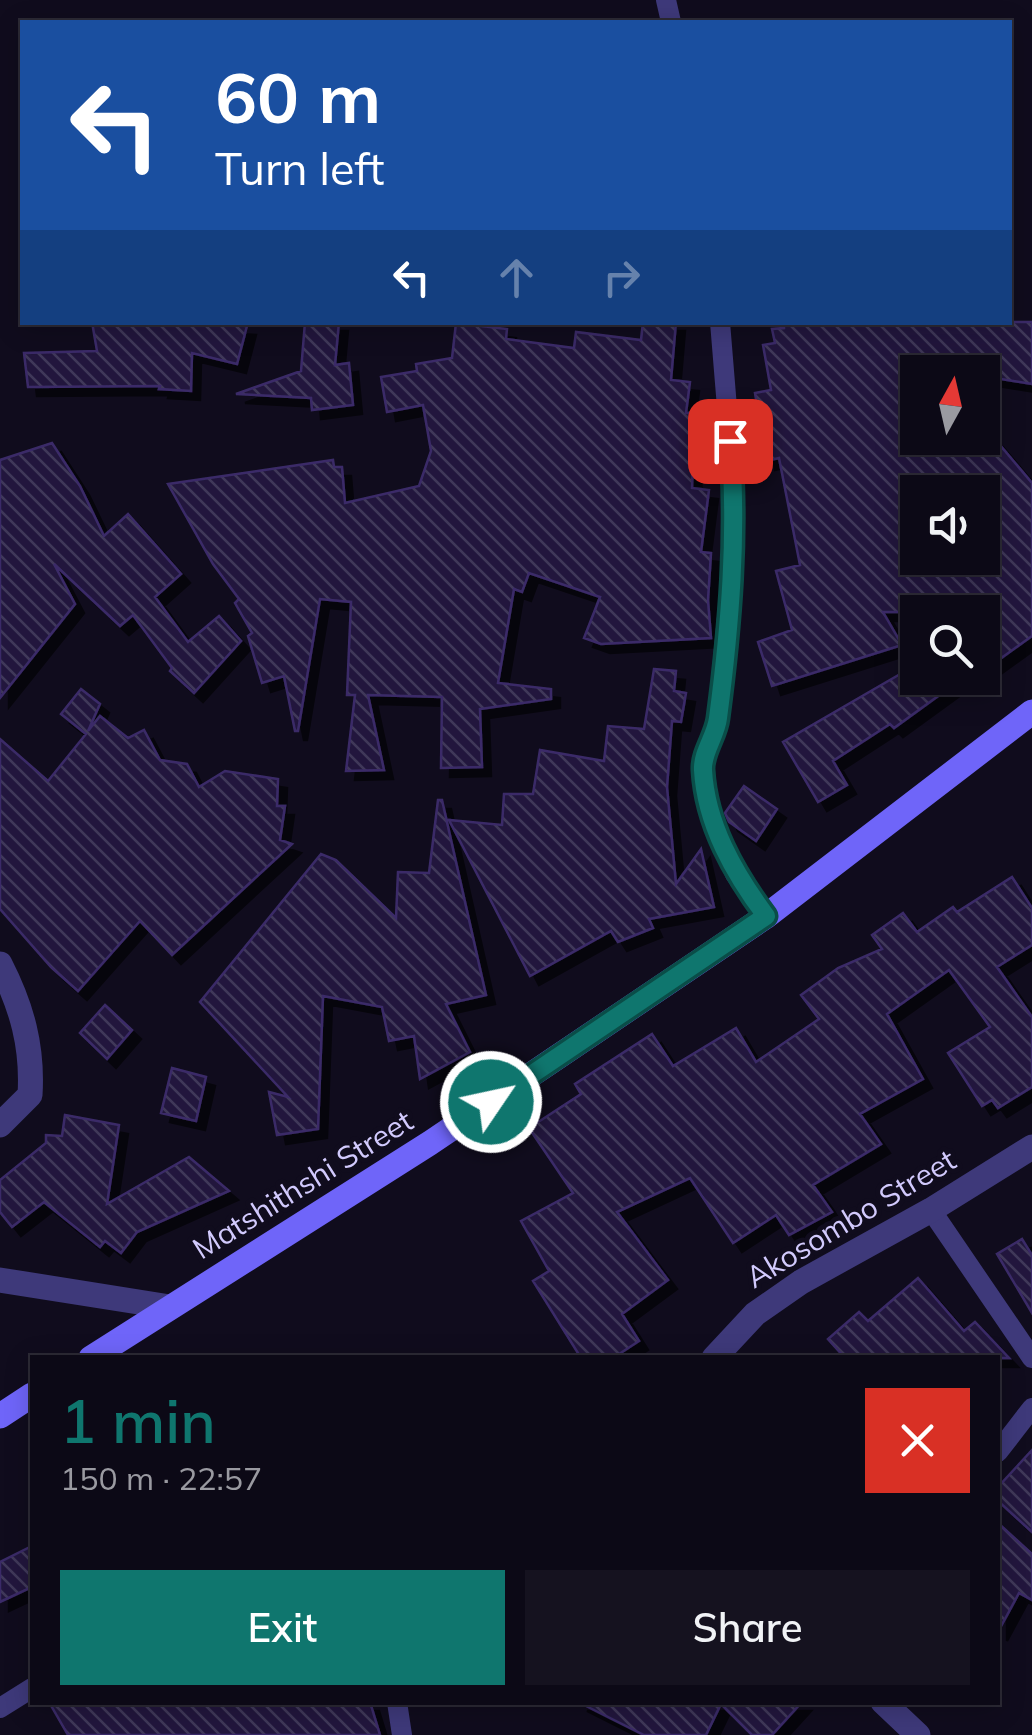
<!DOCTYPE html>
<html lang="en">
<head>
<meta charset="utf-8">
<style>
	body { margin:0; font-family:Mulish,sans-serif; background:#15121f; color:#f1f3f6; height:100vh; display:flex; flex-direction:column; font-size:38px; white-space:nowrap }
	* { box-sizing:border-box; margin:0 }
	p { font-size:32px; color:#9a9aa1 }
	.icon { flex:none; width:55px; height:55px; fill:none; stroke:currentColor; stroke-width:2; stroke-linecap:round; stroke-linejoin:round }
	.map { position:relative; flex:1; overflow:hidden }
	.details { position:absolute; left:30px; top:1355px; width:970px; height:350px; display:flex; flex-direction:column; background:#0c0916; border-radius:0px; box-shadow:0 5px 25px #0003,0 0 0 2px #2c2a35 }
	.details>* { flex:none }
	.guide { position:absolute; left:20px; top:20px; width:992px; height:305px; border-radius:0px; box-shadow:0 5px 25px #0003,0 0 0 2px #2c2a35; background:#1a4fa0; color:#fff; overflow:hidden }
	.needle { width:65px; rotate:8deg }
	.tools { position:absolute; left:900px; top:355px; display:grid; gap:20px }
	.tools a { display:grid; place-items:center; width:100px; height:100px; border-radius:0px; background:#0c0916; box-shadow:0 5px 25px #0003,0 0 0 2px #2c2a35; font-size:50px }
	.pin { position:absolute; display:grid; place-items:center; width:85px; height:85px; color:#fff; margin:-42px; border-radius:20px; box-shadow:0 5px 15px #0006 }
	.me { position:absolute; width:110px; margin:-55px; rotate:56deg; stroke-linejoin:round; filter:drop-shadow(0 0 8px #0008) }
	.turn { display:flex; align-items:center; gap:35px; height:210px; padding:0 30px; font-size:45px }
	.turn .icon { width:130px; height:130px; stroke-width:2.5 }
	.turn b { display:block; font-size:70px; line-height:85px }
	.lanes { display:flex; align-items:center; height:95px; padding:0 30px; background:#0003; justify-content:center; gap:50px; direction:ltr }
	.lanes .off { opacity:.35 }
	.round { display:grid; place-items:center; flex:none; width:105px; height:105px; border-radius:0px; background:#15121f }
	.overview { display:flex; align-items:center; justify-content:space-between; height:170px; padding:0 30px }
	h1 { font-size:60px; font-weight:600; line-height:75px; color:#0f766e }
	.action { display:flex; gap:20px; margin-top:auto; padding:20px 30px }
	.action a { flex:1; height:115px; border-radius:0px; background:#0f766e; color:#fff; font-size:40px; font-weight:600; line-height:115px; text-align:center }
	.action a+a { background:#15121f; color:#f1f3f6 }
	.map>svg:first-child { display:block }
	.building { fill:url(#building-back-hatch); stroke:#3b2c68; stroke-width:2.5; fill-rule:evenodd; filter:url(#shadow) }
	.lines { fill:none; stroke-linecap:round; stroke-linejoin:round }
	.service { stroke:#3e397a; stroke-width:20 }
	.minor { stroke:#3e397a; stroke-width:25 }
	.secondary { stroke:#6f65f9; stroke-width:25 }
	.route-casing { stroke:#0a4d48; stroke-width:25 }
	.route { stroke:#0f766e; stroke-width:18 }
	.labels { text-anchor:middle; stroke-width:10; stroke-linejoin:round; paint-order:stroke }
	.street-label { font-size:30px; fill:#d2cafd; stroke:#100c1d }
</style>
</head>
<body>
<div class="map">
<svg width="1032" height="1735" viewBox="0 0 1032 1735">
	<defs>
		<pattern id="building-back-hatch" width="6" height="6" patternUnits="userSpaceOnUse" patternTransform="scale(2.5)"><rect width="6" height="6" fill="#22193d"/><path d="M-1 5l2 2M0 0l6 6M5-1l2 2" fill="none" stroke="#41395a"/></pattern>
		<filter id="shadow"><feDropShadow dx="9" dy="9" stdDeviation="0" flood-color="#0009"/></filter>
	</defs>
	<rect width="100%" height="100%" fill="#100c1d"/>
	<!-- building -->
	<path class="building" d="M 92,322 L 174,322 L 247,326 L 237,364 L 192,353 L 191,391 L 159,389 L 160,386 L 28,387 L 24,353 L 97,351 Z
		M 305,322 L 339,322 L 335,365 L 349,363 L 353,405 L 312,410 L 311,398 L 236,394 L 301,371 Z
		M 643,322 L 676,322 L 671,380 L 690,382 L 686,413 L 695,413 L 692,488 L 709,490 L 701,552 L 711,553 L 708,600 L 711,638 L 601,644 L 584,638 L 600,597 L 529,573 L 522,592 L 514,589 L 498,683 L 551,689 L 551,699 L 480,709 L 482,767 L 441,768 L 442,697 L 368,695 L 384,770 L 346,771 L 355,695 L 347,695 L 351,602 L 320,599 L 298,731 L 295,731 L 284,676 L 262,683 L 248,636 L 252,633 L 235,603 L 239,599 L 213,564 L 168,484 L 333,460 L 334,467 L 342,467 L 345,503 L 419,486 L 431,451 L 423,405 L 387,412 L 381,377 L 417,371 L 416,364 L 452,358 L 456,323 L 507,329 L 506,339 L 574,348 L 576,332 L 641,340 Z
		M 784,322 L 1032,322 L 1032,384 L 982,376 L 982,367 L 918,364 L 918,441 L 971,442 L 972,438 L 994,438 L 1032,483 L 1032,636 L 982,672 L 982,612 L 883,612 L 902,645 L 772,686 L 758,642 L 792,630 L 776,571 L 800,565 L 779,458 L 766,461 L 755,393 L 771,390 L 763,345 L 775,343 L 772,329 L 784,328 ZM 918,492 L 982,492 L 982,558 L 918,558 Z
		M 52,443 L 80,486 L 104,536 L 128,514 L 181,574 L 155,597 L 188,642 L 219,616 L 241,641 L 194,693 L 170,671 L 172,668 L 133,615 L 120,626 L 54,564 L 75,604 L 0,698 L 0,460 Z
		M 914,666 L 918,678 L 963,678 L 894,728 L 890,724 L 833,761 L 847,785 L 818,802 L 783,742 Z
		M 654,669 L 676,671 L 674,691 L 686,693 L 681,722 L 672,721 L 667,787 L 676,884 L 701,849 L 714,907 L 649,919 L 653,928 L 618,942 L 611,931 L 530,976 L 449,820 L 502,825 L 504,794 L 533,794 L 540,750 L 604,761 L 608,726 L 644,729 Z
		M 81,689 L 100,704 L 88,731 L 100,716 L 128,738 L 144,730 L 160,760 L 187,764 L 199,787 L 225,771 L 278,779 L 277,806 L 285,806 L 280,840 L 292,844 L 172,955 L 140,921 L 78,991 L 51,967 L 0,909 L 0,739 L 48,781 L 86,734 L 61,714 Z
		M 744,786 L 777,809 L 756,841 L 729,822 L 725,813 Z
		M 438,800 L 442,800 L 486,995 L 446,1004 L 470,1052 L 420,1079 L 414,1036 L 389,1041 L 382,1007 L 323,996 L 318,1129 L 277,1135 L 269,1092 L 288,1097 L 200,1002 L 321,854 L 336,860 L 396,918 L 398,872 L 429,873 Z
		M 1012,877 L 1032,908 L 1032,945 L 997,967 L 1032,1017 L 1032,1087 L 998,1108 L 992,1100 L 982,1106 L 948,1053 L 990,1027 L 949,970 L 887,1014 L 923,1079 L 860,1114 L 881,1144 L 813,1185 L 832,1212 L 789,1235 L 776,1215 L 733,1243 L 690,1178 L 617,1212 L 668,1280 L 622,1314 L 639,1341 L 613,1358 L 581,1358 L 533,1281 L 549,1271 L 521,1221 L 573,1193 L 529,1128 L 581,1094 L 575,1084 L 652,1034 L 673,1066 L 736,1028 L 756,1062 L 819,1019 L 801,995 L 838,968 L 882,949 L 872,935 L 903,913 L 917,932 L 953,907 L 957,912 Z
		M 105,1005 L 132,1030 L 107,1059 L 80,1033 Z
		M 172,1068 L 206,1077 L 196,1121 L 161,1113 Z
		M 65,1115 L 119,1125 L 107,1204 L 189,1157 L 229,1191 L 137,1232 L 121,1253 L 105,1241 L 100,1247 L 44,1202 L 12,1227 L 0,1212 L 0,1180 L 46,1143 L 46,1135 L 62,1136 Z
		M 1022,1239 L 1032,1255 L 1032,1313 L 997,1254 Z
		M 918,1278 L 964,1331 L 975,1322 L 1009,1358 L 845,1358 L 828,1339 L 859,1312 L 868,1321 Z
		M 1032,1450 L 1032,1532 L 998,1501 L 998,1487 Z
		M 998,1523 L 1032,1554 L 1032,1600 L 1019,1593 L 998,1632 Z
		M 32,1546 L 32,1587 L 0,1602 L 0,1562 Z
		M 49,1702 L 370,1702 L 380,1735 L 68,1735 Z
		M 578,1702 L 802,1702 L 772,1735 L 752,1735 L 721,1704 L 706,1735 L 644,1735 Z"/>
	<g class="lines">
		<!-- service -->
		<path class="service" d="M 666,0 L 671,22
			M 720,322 L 733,481 L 732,564 L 717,723 L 703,764 L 707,804 L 735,874 L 765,917
			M 931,1210 L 1032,1358
			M 998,1452 L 1032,1408
			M 397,1702 L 402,1735
			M 0,1708 L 32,1688"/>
		<!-- minor -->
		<path class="minor" d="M 0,964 C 22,1007 33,1047 30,1095 L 0,1125
			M 0,1280 L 170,1307
			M 714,1358 L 755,1314 L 801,1282 L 931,1210 L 1032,1147
			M 883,1702 L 918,1735"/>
		<!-- secondary -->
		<path class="secondary" d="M 91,1358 L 430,1143 L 765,917 L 1032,712
			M 0,1416 L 32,1395"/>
	</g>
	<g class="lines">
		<!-- route casing -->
		<g class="route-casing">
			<path id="route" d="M 491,1102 L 766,916 C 734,873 706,824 703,770 C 702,752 716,736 718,718 C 730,627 738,532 730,441"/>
		</g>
		<!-- route -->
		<use href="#route" class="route"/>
	</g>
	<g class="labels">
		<!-- street labels -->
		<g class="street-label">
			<text transform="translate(303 1185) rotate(-32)" y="10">Matshithshi Street</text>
			<text transform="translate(851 1219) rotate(-31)" y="10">Akosombo Street</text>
		</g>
	</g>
</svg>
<div class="tools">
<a><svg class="needle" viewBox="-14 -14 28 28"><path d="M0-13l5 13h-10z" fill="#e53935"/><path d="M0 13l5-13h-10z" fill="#9a9aa1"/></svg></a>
<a><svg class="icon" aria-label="sound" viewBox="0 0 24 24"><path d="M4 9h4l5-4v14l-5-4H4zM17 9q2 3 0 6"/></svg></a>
<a><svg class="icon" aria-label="search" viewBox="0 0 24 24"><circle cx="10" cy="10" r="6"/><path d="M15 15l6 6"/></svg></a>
</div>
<div class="pin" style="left:730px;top:441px;background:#d93025"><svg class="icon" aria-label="arrive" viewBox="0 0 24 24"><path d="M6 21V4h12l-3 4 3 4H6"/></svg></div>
<svg class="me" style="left:491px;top:1102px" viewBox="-20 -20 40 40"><circle r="17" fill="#0f766e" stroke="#fff" stroke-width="3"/><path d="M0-11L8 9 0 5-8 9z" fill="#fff"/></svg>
<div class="guide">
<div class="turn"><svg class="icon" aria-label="left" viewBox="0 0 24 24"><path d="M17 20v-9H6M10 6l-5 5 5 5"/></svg><div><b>60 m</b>Turn left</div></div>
<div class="lanes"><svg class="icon" aria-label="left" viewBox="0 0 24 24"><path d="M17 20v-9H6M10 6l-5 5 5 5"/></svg><svg class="icon off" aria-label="ahead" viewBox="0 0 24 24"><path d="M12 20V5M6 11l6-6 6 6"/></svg><svg class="icon off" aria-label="right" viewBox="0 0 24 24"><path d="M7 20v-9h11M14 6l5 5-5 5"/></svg></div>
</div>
<section class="details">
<div class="overview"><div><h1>1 min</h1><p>150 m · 22:57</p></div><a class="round" style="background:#d93025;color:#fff"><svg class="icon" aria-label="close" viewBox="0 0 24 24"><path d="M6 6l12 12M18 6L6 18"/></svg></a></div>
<div class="action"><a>Exit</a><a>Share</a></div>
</section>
</div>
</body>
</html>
